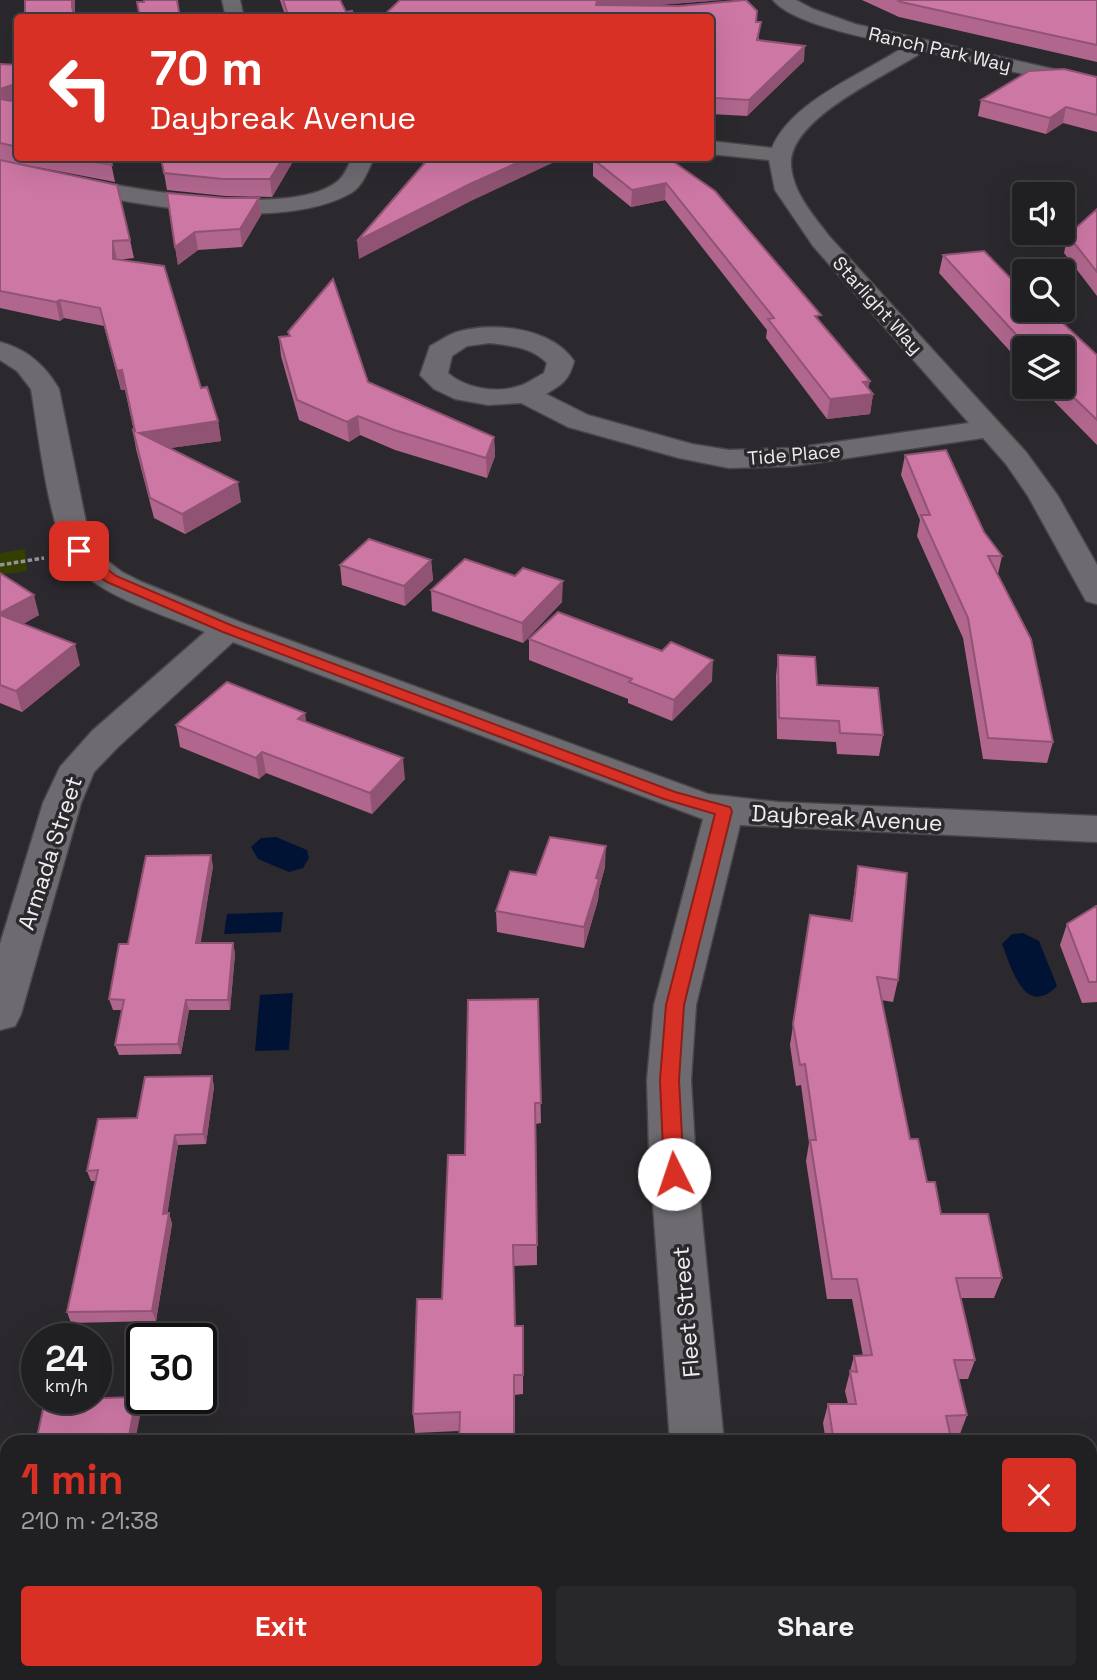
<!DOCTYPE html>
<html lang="en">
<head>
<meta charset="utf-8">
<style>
	body { margin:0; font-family:"Space Grotesk",sans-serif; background:#28272a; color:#f1f3f6; height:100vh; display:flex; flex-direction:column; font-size:26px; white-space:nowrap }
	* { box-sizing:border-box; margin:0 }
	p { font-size:23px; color:#a2a2a5 }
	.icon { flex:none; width:38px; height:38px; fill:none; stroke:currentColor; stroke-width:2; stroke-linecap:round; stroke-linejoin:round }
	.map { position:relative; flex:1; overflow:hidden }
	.sheet { position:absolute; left:0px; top:1435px; width:1097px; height:245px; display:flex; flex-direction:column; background:#201f22; border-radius:21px 21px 0 0; box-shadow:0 7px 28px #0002,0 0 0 2px #3d3d40 }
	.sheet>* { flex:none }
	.hud { position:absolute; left:14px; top:14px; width:700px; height:147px; border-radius:7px; box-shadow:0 7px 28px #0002,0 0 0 2px #3d3d40; background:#d93025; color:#fff; overflow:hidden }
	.tools { position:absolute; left:1012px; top:182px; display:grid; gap:14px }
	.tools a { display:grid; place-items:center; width:63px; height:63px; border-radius:7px; background:#201f22; box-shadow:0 7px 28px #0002,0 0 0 2px #3d3d40; font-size:35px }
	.speed { position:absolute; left:21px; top:1323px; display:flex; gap:14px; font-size:35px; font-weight:700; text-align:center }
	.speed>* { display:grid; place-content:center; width:91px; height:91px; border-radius:50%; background:#201f22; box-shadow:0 7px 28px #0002,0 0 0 2px #3d3d40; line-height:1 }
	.speed small { font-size:18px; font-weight:400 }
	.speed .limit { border:4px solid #111; border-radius:10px; background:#fff; color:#111 }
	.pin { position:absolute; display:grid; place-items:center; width:60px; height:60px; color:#fff; margin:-30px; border-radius:14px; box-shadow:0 4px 10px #0006 }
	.me { position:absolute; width:77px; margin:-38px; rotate:356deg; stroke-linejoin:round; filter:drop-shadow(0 0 5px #0008) }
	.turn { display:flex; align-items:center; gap:24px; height:147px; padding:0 21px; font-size:32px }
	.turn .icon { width:91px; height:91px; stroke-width:2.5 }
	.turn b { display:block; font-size:49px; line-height:60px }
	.round { display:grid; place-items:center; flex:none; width:74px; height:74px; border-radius:7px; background:#28272a }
	.overview { display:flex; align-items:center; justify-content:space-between; height:119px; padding:0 21px }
	h1 { font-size:42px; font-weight:700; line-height:52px; color:#d93025 }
	.primary-button { display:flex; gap:14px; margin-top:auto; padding:14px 21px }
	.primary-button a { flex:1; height:80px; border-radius:7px; background:#d93025; color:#fff; font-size:28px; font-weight:700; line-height:80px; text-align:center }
	.primary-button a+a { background:#28272a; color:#f1f3f6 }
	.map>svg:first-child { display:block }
	.green { fill:#333f00 }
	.water { fill:#001334 }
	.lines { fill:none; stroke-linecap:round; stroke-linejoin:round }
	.minor-casing { stroke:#484649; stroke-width:3 }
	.path { stroke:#959397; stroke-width:3.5; stroke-dasharray:4.5 2.5; stroke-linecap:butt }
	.minor { fill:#6d6b70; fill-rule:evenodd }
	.wall { fill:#b0668d }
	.shaded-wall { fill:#905373 }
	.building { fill:#cd77a4; stroke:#905373; stroke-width:2 }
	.route { fill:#d93025; stroke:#8d1f18; stroke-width:2 }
	.labels { text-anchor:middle; stroke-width:7; stroke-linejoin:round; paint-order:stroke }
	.far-street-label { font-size:19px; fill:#edecef; stroke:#2b292d }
	.street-label { font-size:23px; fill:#edecef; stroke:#2b292d }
</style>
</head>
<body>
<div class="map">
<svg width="1097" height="1680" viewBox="0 0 1097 1680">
	<rect width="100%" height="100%" fill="#2b292d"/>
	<!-- green -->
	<path class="green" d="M 25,549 L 27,571 L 0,575 L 0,553 Z"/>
	<!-- water -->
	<path class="water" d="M 276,837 L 307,850 L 309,858 L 303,868 L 289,872 L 258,859 L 251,847 L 261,838 Z
		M 283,912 L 281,932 L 224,934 L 227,914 Z
		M 1023,933 L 1039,941 L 1057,986 C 1025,1019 1011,967 1002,944 L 1012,934 Z
		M 293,993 L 289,1050 L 255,1051 L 260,995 Z"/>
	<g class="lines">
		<!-- minor casing -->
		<g class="minor-casing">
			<path id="minor" d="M 222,0 L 240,0 L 244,18 L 226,18 Z
				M 773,0 L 796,0 L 813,9 L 855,24 L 1097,79 L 1097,91 L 924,51 C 889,75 787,118 791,166 C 793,193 814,216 829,236 L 1026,452 L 1058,496 L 1097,565 L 1097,604 L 1086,601 L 1028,496 L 1006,464 L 983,438 L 794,466 L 729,468 L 679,458 L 568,427 L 521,403 L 488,405 L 455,399 L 434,389 L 420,375 L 430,346 C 438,342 446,336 454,333 C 491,321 551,327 574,361 C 569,380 563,384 546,394 L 588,415 L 692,444 L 729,450 L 794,448 L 969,423 L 813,246 L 775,190 L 769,160 L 710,154 L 710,141 L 772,148 C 792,100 864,74 905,46 C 873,39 793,25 773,0 ZM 490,343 C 512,346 531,347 547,363 L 544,373 C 536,377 527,384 519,386 C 496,394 465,388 448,373 L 452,356 L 467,346 Z
				M 352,158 L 374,158 C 368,170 363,186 351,193 C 268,240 90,194 0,176 L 0,162 C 70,176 282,227 338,181 C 345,175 348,166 352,158 Z
				M 0,342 C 27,349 45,365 59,389 L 88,532 L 98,554 L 122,572 L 142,582 L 240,622 L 708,794 L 778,802 L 1097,816 L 1097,842 L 740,825 L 696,1005 L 691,1080 L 695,1148 L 724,1442 L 670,1442 L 649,1148 L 647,1080 L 654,1005 L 703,819 L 233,642 L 118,747 L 94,772 L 81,803 L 21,1014 L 15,1026 L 0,1030 L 0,944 L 43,803 L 60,767 L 92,731 L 205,632 C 163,614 110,600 76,568 C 50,543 38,429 31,389 L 17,371 L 0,360 Z
				M 687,1673 L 745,1673 L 745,1680 L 687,1680 Z"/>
		</g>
		<!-- path -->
		<path class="path" d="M 0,565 L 44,558"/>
		<!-- minor -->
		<use href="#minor" class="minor"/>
	</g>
	<!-- wall -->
	<path class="wall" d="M 280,0 L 340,0 L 346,12 L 354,18 L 286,18 Z
		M 723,0 L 657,5 L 757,22 L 759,41 L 804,61 L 747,116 L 710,114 L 710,18 L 381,18 Z
		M 862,0 L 1097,0 L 1097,62 L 899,17 Z
		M 0,64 L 15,101 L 18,102 L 18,158 L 110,158 L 115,182 L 0,160 Z
		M 1097,77 L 1097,132 L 1063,123 L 1046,134 L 978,116 L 981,100 Z
		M 295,158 L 272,197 L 225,196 L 167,190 L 164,173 Z
		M 668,158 L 820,322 L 873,394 L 870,414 L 827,419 L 766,338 L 767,330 L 665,200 L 631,207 L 593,176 L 593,159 Z
		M 0,160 L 130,240 L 134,258 L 117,260 L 201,388 L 218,421 L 221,441 L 170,448 L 241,502 L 185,534 L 154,518 L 136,449 L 133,430 L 134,431 L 125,390 L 121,390 L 104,326 L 64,318 L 60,321 L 0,308 Z
		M 167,193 L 225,198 L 259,198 L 261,215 L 242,247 L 198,250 L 178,265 Z
		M 1097,209 L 1097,296 L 1064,253 L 1068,235 Z
		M 943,255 L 1021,289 L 1097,355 L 1097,445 L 1040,387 L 1062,387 L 1062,348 L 1024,348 L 1024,371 L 1017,364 L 1018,360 L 939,273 Z
		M 279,337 L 368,382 L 494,437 L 495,456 L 487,478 L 395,450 L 360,435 L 349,442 L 299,420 L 281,356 Z
		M 905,455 L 984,532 L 1002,556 L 998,574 L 1053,742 L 1047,763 L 983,759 L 963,638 L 917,536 L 920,520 L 901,475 Z
		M 431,560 L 433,580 L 405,606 L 342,585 L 340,565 Z
		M 0,573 L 39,615 L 23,624 L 80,665 L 22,712 L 0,703 Z
		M 431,590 L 562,602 L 523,643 L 432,611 Z
		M 529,639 L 712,681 L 672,721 L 628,703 L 628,699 L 529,660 Z
		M 778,655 L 883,735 L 879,756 L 837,754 L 836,742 L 777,739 L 776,676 Z
		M 306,722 L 405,779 L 372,814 L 266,773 L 259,779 L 180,747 L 176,725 Z
		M 213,866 L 200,943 L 233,943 L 235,954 L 230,1010 L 189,1010 L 181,1054 L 119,1055 L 115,1045 L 122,1010 L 113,1010 L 109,999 L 128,944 Z
		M 858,866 L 898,980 L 893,1002 L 881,1000 L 910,1139 L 927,1182 L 941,1214 L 1002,1278 L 994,1298 L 961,1298 L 975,1360 L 968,1379 L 959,1379 L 967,1415 L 960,1434 L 950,1434 L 952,1442 L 826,1442 L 823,1423 L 828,1404 L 848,1404 L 845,1391 L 854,1356 L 863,1356 L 852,1299 L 827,1299 L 806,1161 L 809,1143 L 801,1085 L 796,1086 L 790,1045 L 810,915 L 850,921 Z
		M 605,867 L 599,889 L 598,900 L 584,948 L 497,932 L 496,911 L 536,875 Z
		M 1097,906 L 1097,1002 L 1082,1003 L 1060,945 L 1067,924 Z
		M 538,999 L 541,1123 L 536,1124 L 537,1265 L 513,1266 L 515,1326 L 523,1345 L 523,1394 L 514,1395 L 459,1431 L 415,1433 L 413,1414 L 442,1299 Z
		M 212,1076 L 214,1087 L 206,1144 L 178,1145 L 167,1214 L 169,1213 L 172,1224 L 156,1321 L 71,1323 L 67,1312 L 95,1181 L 91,1181 L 87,1171 L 137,1118 Z
		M 876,1673 L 1010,1673 L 1011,1680 L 877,1680 Z"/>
	<!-- shaded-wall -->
	<path class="shaded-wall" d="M 72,0 L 75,0 L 75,18 L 72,7 Z
		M 598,0 L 723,0 L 607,9 L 597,16 L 597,1 Z
		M 805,46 L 804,61 L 747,116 L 749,100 Z
		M 18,83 L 18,100 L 0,106 L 0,89 Z
		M 1066,107 L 1063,123 L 1046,134 L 1050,118 Z
		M 283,158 L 295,158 L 272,197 L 270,179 Z
		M 528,158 L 563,158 L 471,201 L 359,259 L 357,241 L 470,184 Z
		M 666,183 L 665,200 L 631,207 L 632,190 Z
		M 259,198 L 261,215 L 242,247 L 240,229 Z
		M 195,232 L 198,250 L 178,265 L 175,247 Z
		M 113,241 L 117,259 L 113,259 Z
		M 60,300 L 64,318 L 60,321 L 56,302 Z
		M 122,370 L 125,390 L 121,390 L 117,371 Z
		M 870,381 L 867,395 L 873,394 L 870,414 L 827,419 L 830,399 L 863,382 Z
		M 358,416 L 360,435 L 349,442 L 347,422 Z
		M 218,421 L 221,441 L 142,452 L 139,433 Z
		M 494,437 L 495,456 L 487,478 L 486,458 Z
		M 238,482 L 241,502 L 185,534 L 182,514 Z
		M 431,560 L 433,580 L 405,606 L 404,586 Z
		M 563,581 L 562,602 L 523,643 L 522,623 Z
		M 34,595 L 39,615 L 3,635 L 0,625 L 0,613 Z
		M 75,644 L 80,665 L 22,712 L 16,691 Z
		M 713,660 L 712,681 L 672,721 L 674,700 Z
		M 305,713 L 308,734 L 298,719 Z
		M 262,752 L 266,773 L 259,779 L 256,758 Z
		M 403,758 L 405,779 L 372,814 L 370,793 Z
		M 606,846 L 605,867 L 599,889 L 598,900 L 584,948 L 584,927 L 596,878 Z
		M 211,855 L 213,866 L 199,954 L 196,943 Z
		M 233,943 L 235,954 L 230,1010 L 228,1000 Z
		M 186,1000 L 189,1010 L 181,1054 L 178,1044 Z
		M 212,1076 L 214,1087 L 206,1144 L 203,1134 Z
		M 175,1135 L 178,1145 L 166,1224 L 163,1214 Z
		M 169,1213 L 172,1224 L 156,1321 L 152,1311 Z
		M 136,1397 L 141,1411 L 135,1442 L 128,1442 Z
		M 167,1673 L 174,1673 L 173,1680 L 166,1680 Z"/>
	<!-- building -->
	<path class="building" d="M 25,0 L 72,0 L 72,7 L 75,18 L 25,18 Z
		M 144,0 L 177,0 L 180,18 L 140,18 L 137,2 L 144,2 Z
		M 283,0 L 340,0 L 346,12 L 352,11 L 354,18 L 289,18 Z
		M 400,0 L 598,0 L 597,1 L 596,5 L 679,6 L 746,0 L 757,11 L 756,22 L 761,22 L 757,40 L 805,46 L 749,100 L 716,98 L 710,97 L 710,18 L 381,18 Z
		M 897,0 L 1097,0 L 1097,45 L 901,2 Z
		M 0,64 L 18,65 L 18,83 L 0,89 Z
		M 1064,69 L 1097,77 L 1097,115 L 1066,107 L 1050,118 L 981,100 L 1029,71 Z
		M 0,99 L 18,102 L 18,147 L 0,143 Z
		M 73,158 L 110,158 L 112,165 Z
		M 161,158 L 283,158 L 270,179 L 223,179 L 164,173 Z
		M 429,158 L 528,158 L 470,184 L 357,241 Z
		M 599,158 L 668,158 L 715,191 L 821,315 L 815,316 L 870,381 L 863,382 L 873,394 L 830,399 L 768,319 L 774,318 L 666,183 L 632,190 L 593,159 Z
		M 0,160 L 117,185 L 130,240 L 113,241 L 113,259 L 164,266 L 201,388 L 207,387 L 218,421 L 139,433 L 238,482 L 182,514 L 150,498 L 133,430 L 135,431 L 122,370 L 117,371 L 100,308 L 60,300 L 56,302 L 0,291 Z
		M 167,193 L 225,198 L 259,198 L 240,229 L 195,232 L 175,247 Z
		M 1097,209 L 1097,272 L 1068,235 Z
		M 984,251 L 1021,289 L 1024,288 L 1024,310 L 1049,310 L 1097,355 L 1097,420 L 1062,386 L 1062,348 L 1025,348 L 1021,345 L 1025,344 L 943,255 Z
		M 333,279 L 368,382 L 494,437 L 486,458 L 394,430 L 358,416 L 347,422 L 297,400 L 279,337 L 290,336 L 288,332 Z
		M 946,450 L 984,532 L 1002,556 L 988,556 L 1031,639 L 1053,742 L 988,738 L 968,618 L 921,515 L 930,515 L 905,455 Z
		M 369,539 L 431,560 L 404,586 L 340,565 Z
		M 465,559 L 515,576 L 523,568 L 563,581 L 522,623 L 431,590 Z
		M 0,573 L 34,595 L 0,613 Z
		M 558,612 L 662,651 L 671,642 L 713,660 L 674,700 L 629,682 L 632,679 L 529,639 Z
		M 0,615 L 75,644 L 16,691 L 0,685 Z
		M 778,655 L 815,657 L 817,685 L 878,688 L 883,735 L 840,733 L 839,721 L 779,718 Z
		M 227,682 L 305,713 L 298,719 L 403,758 L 370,793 L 262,752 L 256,758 L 176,725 Z
		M 550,837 L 606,846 L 596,878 L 599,879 L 584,927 L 496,911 L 510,871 L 536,875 Z
		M 211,855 L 196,943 L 233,943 L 228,1000 L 186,1000 L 178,1044 L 115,1045 L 124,1000 L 109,999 L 119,944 L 128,944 L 146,856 Z
		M 858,866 L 907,873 L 898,980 L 877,977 L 910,1139 L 918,1139 L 927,1182 L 935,1182 L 941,1214 L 988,1214 L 1002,1278 L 956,1278 L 975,1360 L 954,1360 L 967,1415 L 946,1416 L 952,1442 L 834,1442 L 828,1404 L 856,1404 L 850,1371 L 857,1372 L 854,1356 L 872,1355 L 857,1279 L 832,1279 L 810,1140 L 816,1140 L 805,1064 L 800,1065 L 793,1024 L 810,915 L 852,921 Z
		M 1096,906 L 1097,906 L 1097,982 L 1089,982 L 1067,924 Z
		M 538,999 L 541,1103 L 535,1103 L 537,1245 L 513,1245 L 515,1326 L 523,1326 L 523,1375 L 514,1375 L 514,1442 L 459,1442 L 460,1412 L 413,1414 L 417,1299 L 442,1299 L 448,1155 L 465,1155 L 468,1000 Z
		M 212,1076 L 203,1134 L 175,1135 L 163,1214 L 169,1213 L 152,1311 L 67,1312 L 98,1170 L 87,1171 L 98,1119 L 137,1118 L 145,1077 Z
		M 136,1397 L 128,1442 L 36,1442 L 45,1400 Z
		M 10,1673 L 167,1673 L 166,1680 L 8,1680 Z
		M 885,1673 L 1010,1673 L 1011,1680 L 886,1680 Z
		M 542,1675 L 542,1680 L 453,1680 L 453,1677 Z"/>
	<!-- route -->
	<path class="route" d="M 79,547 L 116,576 L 233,626 L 675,792 L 730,807 L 732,811 L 684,1005 L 679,1080 L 684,1174 L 681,1180 L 674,1182 L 667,1180 L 664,1174 L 660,1080 L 666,1005 L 715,814 L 664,799 L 223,632 L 107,582 L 82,564 L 72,551 Z"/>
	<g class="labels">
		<!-- far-street labels -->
		<g class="far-street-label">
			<text transform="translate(940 49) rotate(13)" y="7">Ranch Park Way</text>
			<text transform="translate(878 305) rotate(48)" y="7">Starlight Way</text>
			<text transform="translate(794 454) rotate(-5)" y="7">Tide Place</text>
		</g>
		<!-- street labels -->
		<g class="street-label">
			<text transform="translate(847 818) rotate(3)" y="8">Daybreak Avenue</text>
			<text transform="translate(50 853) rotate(-72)" y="8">Armada Street</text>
			<text transform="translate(686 1312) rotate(-95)" y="8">Fleet Street</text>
		</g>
	</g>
</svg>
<div class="tools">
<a><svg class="icon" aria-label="sound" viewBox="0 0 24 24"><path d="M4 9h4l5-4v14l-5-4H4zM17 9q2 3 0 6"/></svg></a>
<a><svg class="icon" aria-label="search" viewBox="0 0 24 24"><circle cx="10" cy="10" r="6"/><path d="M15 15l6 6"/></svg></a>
<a><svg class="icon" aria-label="layers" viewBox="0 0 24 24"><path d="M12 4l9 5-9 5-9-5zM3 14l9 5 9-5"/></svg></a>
</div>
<div class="speed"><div>24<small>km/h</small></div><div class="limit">30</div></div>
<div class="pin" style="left:79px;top:551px;background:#d93025"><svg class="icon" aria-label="arrive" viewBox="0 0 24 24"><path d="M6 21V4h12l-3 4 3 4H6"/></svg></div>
<svg class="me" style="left:674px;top:1174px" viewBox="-20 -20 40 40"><circle r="19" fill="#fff"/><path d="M0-13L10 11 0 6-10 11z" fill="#d93025"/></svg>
<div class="hud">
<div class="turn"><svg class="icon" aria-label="left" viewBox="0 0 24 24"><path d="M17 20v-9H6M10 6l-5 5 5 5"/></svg><div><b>70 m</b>Daybreak Avenue</div></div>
</div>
<section class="sheet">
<div class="overview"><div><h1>1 min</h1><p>210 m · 21:38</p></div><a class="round" style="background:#d93025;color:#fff"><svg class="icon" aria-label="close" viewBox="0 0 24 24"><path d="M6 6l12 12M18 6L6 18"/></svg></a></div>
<div class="primary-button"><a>Exit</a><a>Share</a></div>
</section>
</div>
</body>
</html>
